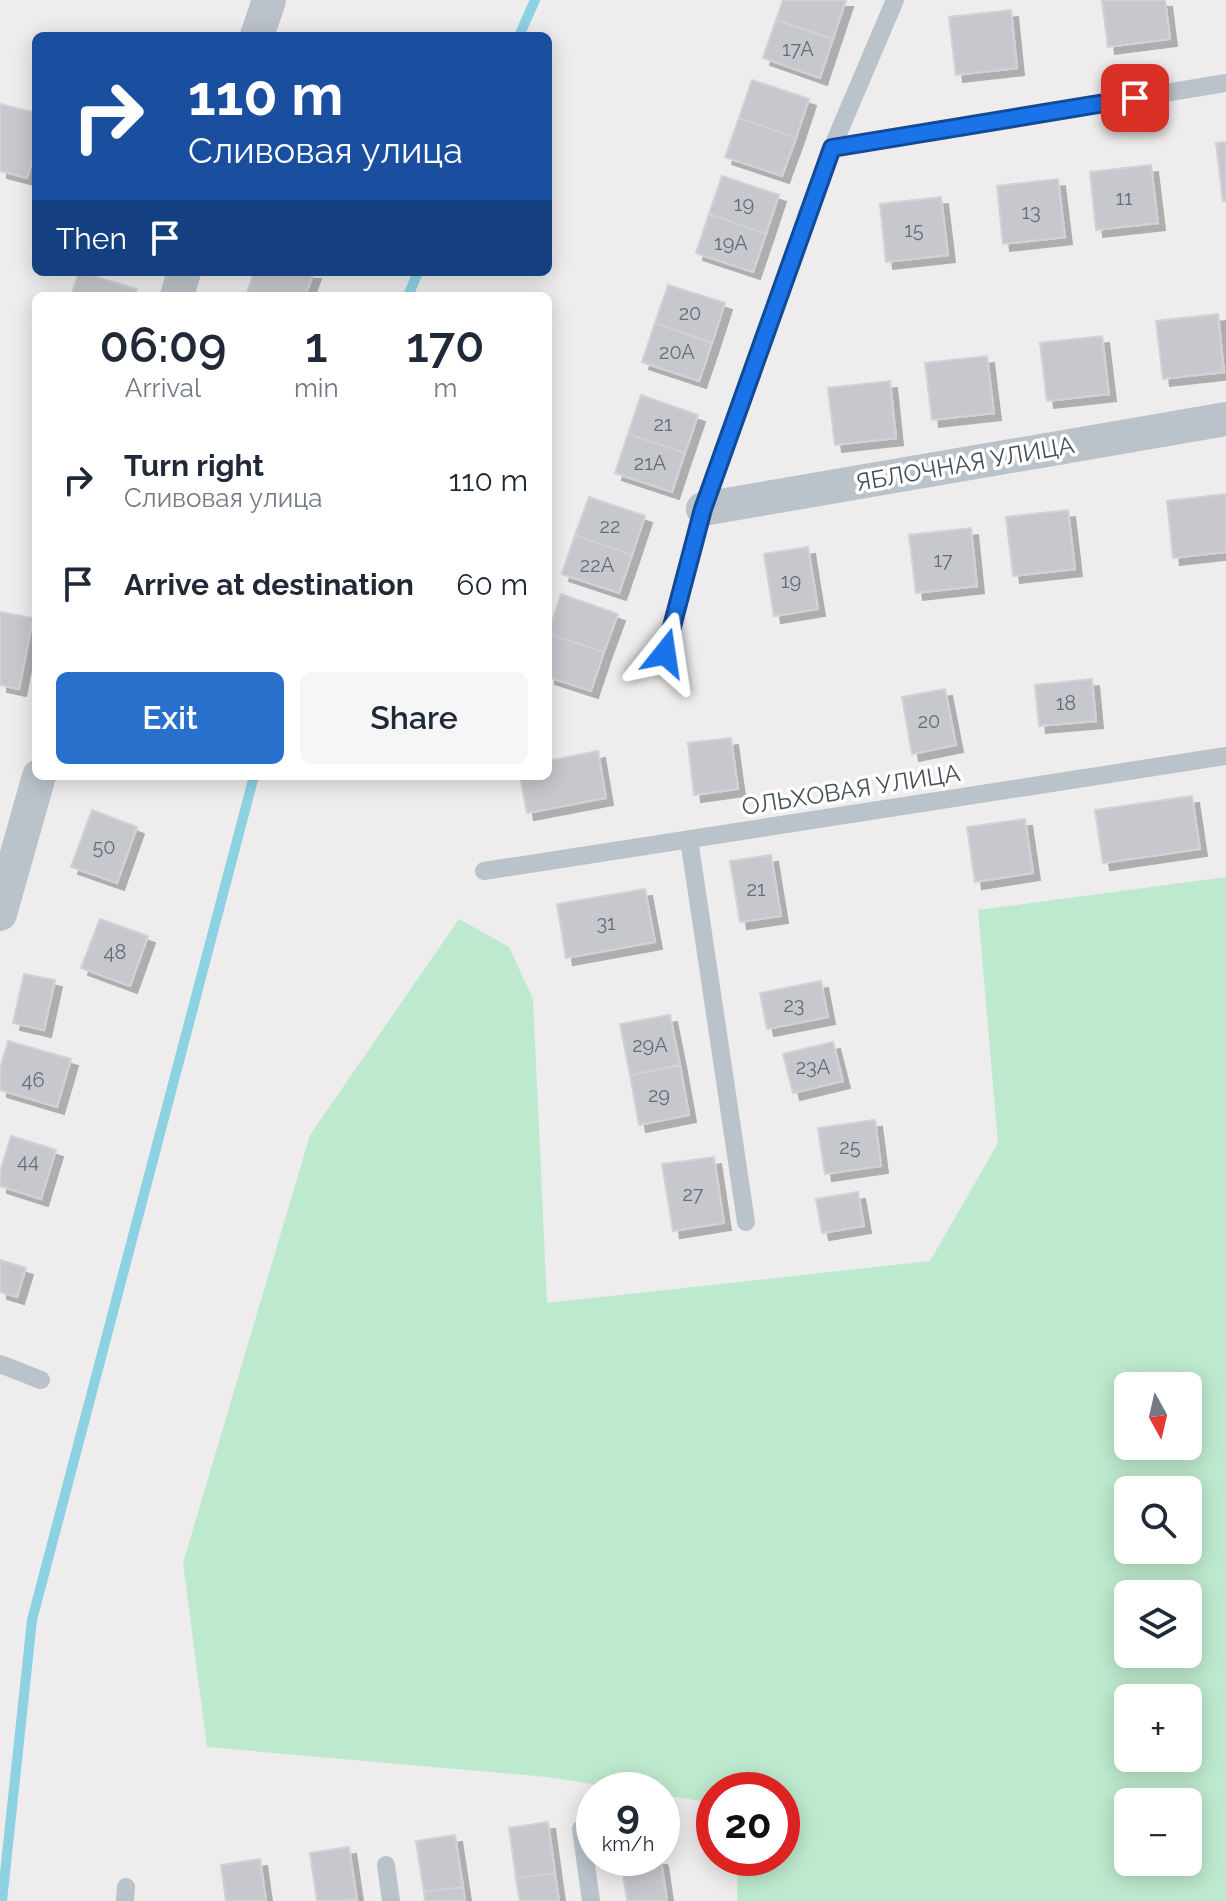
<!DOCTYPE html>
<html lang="en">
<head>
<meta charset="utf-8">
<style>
	body { margin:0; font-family:Raleway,sans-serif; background:#f6f6f7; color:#1f2937; height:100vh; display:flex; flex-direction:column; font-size:30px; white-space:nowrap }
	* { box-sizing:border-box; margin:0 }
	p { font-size:26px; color:#747a83 }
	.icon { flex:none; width:44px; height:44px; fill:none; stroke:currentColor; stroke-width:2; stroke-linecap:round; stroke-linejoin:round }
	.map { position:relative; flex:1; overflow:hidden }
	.sheet { position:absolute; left:32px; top:292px; width:520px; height:488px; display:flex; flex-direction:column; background:#fff; border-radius:12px; box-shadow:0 4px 20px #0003 }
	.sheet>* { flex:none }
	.banner { position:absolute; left:32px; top:32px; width:520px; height:244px; border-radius:12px; box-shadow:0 4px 20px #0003; background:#1a4fa0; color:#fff; overflow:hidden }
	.needle { width:52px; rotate:172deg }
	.tools { position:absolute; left:1114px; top:1372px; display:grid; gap:16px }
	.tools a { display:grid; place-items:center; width:88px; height:88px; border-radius:12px; background:#fff; box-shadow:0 4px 20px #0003; font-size:40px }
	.speed { position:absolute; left:576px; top:1772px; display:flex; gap:16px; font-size:40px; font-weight:700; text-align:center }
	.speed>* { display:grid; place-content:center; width:104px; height:104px; border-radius:50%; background:#fff; box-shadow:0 4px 20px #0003; line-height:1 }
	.speed small { font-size:20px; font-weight:400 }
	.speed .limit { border:12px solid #d22; background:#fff; color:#111 }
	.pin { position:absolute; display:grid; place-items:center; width:68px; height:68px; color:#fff; margin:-34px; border-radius:16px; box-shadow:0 4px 12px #0006 }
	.me { position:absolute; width:88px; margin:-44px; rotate:15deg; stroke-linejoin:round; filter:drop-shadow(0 0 6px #0008) }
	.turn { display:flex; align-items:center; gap:28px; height:168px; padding:0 24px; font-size:36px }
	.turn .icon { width:104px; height:104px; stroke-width:2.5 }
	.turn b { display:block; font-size:56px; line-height:68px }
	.then { display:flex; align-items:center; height:76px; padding:0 24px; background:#0003; gap:16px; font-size:30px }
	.eta { display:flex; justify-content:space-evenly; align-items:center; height:136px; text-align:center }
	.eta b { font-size:48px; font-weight:600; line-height:56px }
	.primary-button { display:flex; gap:16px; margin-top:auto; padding:16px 24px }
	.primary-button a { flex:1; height:92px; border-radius:12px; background:#2870cc; color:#fff; font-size:32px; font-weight:600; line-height:92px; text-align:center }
	.primary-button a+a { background:#f6f6f7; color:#1f2937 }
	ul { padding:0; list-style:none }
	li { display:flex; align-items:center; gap:24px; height:104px; padding:0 24px }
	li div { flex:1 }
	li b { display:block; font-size:30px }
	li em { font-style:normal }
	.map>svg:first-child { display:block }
	.green { fill:#bdeace; fill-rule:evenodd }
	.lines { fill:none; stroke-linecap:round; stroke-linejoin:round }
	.stream { stroke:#8dd2e3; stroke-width:10 }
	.building { fill:#c7c8ce; stroke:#d0d2d7; stroke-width:2; filter:url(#shadow) }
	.lane { stroke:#bbc3ca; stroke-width:18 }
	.street { stroke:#bbc3ca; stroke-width:34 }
	.route-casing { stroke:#114b97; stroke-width:20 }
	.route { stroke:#1a73e8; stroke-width:14 }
	.labels { text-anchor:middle; stroke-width:7; stroke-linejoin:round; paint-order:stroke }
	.number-label { font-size:20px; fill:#666d75 }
	.street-label { font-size:24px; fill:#464f57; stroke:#fff }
</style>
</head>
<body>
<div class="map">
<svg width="1226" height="1901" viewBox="0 0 1226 1901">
	<defs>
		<filter id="shadow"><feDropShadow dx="7" dy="7" stdDeviation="0" flood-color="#0004"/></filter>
	</defs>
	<rect width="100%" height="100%" fill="#eeecec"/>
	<!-- green -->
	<path class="green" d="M 1226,877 L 1226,1901 L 737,1901 L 738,1858 L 782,1858 L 782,1790 L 714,1790 L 714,1803 L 662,1795 L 662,1790 L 632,1790 L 547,1777 L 207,1747 L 183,1563 L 310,1135 L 459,919 L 509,947 L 533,999 L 547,1303 L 930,1261 L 998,1143 L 978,910 ZM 1188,1386 L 1188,1446 L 1128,1446 L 1128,1386 ZM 1188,1490 L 1188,1550 L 1128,1550 L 1128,1490 ZM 1128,1594 L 1188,1594 L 1188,1654 L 1128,1654 ZM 1128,1698 L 1188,1698 L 1188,1758 L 1128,1758 ZM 1188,1802 L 1188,1862 L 1128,1862 L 1128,1802 Z"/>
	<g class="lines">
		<!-- stream -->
		<path class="stream" d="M 519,36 L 535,0
			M 408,296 L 418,272
			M 2,1901 L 32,1620 L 254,776"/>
	</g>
	<!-- building -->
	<path class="building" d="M 783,0 L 846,0 L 833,39 L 776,20 Z
		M 1102,0 L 1165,0 L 1170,39 L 1108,47 Z
		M 1011,10 L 1017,68 L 956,75 L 949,17 Z
		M 776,20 L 833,39 L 820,78 L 763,58 Z
		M 752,80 L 809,99 L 796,138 L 739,118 Z
		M 0,104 L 36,113 L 36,147 L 27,178 L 0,171 Z
		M 739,118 L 796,138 L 782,176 L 725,157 Z
		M 1226,142 L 1226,201 L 1223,201 L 1216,143 Z
		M 1151,165 L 1158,223 L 1096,230 L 1090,172 Z
		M 722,176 L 779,195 L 766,234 L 709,214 Z
		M 1058,179 L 1065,237 L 1003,244 L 997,186 Z
		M 941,197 L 948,255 L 886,262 L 880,204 Z
		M 709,214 L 766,234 L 753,272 L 696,253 Z
		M 79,272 L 137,289 L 135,296 L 71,296 Z
		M 254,272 L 314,272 L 305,296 L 246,296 Z
		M 668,285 L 725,303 L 712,343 L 655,323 Z
		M 1218,314 L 1224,372 L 1163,379 L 1156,321 Z
		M 655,323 L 712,343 L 699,381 L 642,362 Z
		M 1102,336 L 1109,394 L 1047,401 L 1040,343 Z
		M 987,356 L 994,413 L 932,420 L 925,363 Z
		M 890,381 L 896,438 L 835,445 L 828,388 Z
		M 641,395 L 698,415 L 685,453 L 628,434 Z
		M 628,434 L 685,453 L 672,492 L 615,473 Z
		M 1226,494 L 1226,552 L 1173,558 L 1167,501 Z
		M 589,497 L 645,516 L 632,555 L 575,535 Z
		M 1068,510 L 1075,569 L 1013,576 L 1006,517 Z
		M 971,528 L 977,586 L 916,593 L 909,535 Z
		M 575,535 L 632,555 L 619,593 L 562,574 Z
		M 808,547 L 818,609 L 774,616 L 764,554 Z
		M 561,594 L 618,614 L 604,652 L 548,634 Z
		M 0,612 L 33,618 L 19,689 L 0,685 Z
		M 548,634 L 604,652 L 591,691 L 548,677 Z
		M 1092,679 L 1096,721 L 1039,726 L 1035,685 Z
		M 945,689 L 956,745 L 912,754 L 902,697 Z
		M 731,738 L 738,789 L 694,795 L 688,743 Z
		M 598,751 L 606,798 L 527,813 L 520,776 L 548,776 L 548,761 Z
		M 1192,796 L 1200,849 L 1103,863 L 1095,810 Z
		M 92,810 L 137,827 L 117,883 L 71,867 Z
		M 1025,819 L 1033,873 L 975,882 L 967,827 Z
		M 771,855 L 781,916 L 740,922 L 730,861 Z
		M 645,889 L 655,942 L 566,958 L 557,904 Z
		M 100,919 L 148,936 L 130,986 L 81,968 Z
		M 24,974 L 55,980 L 44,1030 L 13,1023 Z
		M 821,981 L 828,1017 L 767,1029 L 760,993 Z
		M 670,1015 L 680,1065 L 630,1075 L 620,1024 Z
		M 8,1041 L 71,1059 L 57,1107 L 0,1090 L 0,1069 Z
		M 833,1042 L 843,1081 L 793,1093 L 783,1054 Z
		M 680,1065 L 689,1115 L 639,1125 L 630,1075 Z
		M 875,1120 L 881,1166 L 825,1174 L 818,1128 Z
		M 11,1136 L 56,1150 L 41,1199 L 0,1186 L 0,1172 Z
		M 714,1157 L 724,1223 L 673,1231 L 662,1164 Z
		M 858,1192 L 864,1226 L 822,1233 L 816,1199 Z
		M 0,1260 L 26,1268 L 17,1297 L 0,1292 Z
		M 548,1822 L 555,1873 L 516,1878 L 509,1828 Z
		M 455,1835 L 463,1887 L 424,1892 L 416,1841 Z
		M 349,1847 L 357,1900 L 317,1901 L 310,1853 Z
		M 620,1858 L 660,1858 L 661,1860 L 622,1866 Z
		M 260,1859 L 266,1901 L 226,1901 L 221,1865 Z
		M 661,1860 L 667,1901 L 627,1901 L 622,1866 Z
		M 555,1873 L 559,1901 L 520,1901 L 516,1878 Z
		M 463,1887 L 465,1901 L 425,1901 L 424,1892 Z"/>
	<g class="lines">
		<!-- lane -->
		<path class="lane" d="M 832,148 L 1226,83
			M 665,653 L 703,509 L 832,148 L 895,0
			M 689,839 L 746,1222
			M 484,871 L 1226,756
			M 0,1364 L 41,1380
			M 581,1829 L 591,1901
			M 386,1865 L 391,1901
			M 125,1901 L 126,1887"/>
		<!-- street -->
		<path class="street" d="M 257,36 L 269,0
			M 177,296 L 184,272
			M 703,509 L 1226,419
			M 0,914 L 39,776"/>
	</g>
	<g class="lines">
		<!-- route casing -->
		<g class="route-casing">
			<path id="route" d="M 665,653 L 703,509 L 832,148 L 1135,98"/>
		</g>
		<!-- route -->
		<use href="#route" class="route"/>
	</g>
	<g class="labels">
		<!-- number labels -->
		<g class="number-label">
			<text x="798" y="56">17А</text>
			<text x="1124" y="205">11</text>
			<text x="744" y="211">19</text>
			<text x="1031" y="219">13</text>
			<text x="914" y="237">15</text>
			<text x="731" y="250">19А</text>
			<text x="690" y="320">20</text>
			<text x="677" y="359">20А</text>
			<text x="663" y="431">21</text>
			<text x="650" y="470">21А</text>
			<text x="610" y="533">22</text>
			<text x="943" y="567">17</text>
			<text x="597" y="572">22А</text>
			<text x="791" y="588">19</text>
			<text x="1066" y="710">18</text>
			<text x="929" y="728">20</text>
			<text x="104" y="854">50</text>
			<text x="756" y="896">21</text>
			<text x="606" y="930">31</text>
			<text x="115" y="959">48</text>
			<text x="794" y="1012">23</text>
			<text x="650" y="1052">29А</text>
			<text x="813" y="1074">23А</text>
			<text x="33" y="1087">46</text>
			<text x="659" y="1102">29</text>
			<text x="850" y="1154">25</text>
			<text x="28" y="1168">44</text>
			<text x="693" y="1201">27</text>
		</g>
		<!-- street labels -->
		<g class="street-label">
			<text transform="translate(965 464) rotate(-10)" y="8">ЯБЛОЧНАЯ УЛИЦА</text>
			<text transform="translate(851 790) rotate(-9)" y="8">ОЛЬХОВАЯ УЛИЦА</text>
		</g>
	</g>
</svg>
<div class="tools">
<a><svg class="needle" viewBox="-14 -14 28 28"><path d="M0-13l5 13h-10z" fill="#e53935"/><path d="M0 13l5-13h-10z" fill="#747a83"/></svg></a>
<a><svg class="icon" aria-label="search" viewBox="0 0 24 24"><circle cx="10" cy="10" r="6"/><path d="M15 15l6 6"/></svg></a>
<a><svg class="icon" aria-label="layers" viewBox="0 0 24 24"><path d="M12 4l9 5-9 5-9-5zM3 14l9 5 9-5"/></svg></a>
<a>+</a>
<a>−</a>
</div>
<div class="speed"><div>9<small>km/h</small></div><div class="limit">20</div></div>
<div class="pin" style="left:1135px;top:98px;background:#d93025"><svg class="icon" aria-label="arrive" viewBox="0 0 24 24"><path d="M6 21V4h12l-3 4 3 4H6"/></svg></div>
<svg class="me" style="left:665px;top:653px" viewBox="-20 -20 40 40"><path d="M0-17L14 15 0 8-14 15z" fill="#1a73e8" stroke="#fff" stroke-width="4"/></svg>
<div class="banner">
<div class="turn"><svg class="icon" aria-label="right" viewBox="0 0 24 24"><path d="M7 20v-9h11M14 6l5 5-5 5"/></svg><div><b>110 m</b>Сливовая улица</div></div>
<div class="then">Then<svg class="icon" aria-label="arrive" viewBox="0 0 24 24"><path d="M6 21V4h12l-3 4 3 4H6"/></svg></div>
</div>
<section class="sheet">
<div class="eta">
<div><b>06:09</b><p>Arrival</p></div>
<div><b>1</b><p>min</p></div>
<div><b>170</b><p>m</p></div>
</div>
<ul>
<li><svg class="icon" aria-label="right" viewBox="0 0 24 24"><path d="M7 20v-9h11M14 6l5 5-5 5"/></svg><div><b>Turn right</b><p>Сливовая улица</p></div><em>110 m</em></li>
<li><svg class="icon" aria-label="arrive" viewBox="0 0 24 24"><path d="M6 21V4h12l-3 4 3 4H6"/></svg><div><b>Arrive at destination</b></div><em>60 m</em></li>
</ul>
<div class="primary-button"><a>Exit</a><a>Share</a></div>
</section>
</div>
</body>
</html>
